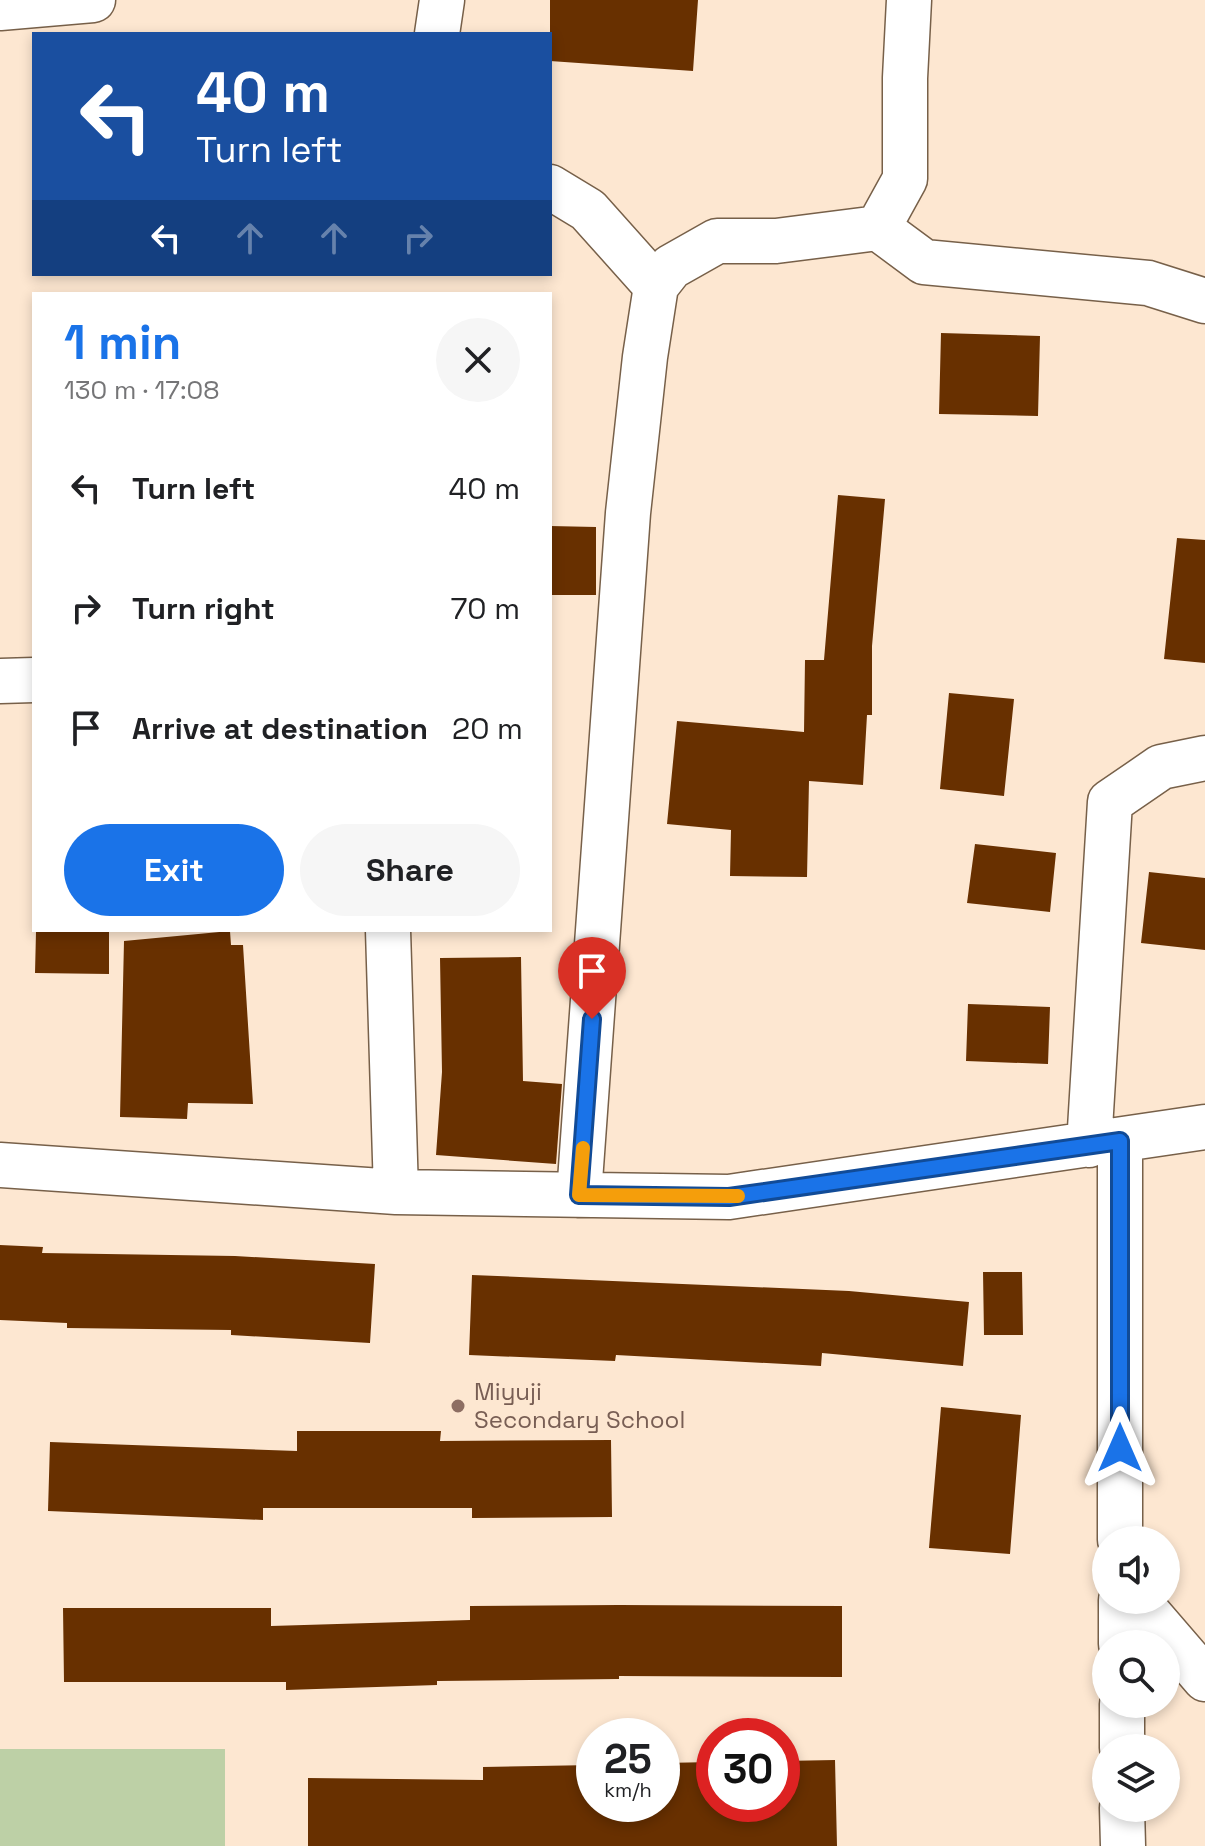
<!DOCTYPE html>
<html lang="en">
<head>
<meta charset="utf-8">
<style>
	body { margin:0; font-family:"Space Grotesk",sans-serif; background:#f6f6f6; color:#202124; height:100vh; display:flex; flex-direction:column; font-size:30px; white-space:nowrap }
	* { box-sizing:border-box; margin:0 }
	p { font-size:26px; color:#757577 }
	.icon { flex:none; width:44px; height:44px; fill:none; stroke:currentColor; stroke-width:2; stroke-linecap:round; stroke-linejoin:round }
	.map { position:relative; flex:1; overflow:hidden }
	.details { position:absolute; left:32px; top:292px; width:520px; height:640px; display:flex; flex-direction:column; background:#fff; border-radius:0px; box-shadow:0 4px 12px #0003 }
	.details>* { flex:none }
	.banner { position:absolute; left:32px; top:32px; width:520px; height:244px; border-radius:0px; box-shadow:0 4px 12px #0003; background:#1a4fa0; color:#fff; overflow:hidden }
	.buttons { position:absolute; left:1092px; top:1526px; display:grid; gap:16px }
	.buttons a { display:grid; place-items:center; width:88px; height:88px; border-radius:50%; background:#fff; box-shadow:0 4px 12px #0003; font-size:40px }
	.speed { position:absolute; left:576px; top:1718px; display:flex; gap:16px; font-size:40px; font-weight:700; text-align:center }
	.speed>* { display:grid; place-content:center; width:104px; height:104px; border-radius:50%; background:#fff; box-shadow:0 4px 12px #0003; line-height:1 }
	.speed small { font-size:20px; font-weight:400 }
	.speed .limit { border:12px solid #d22; background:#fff; color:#111 }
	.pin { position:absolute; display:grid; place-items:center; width:68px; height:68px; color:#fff; margin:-82px -34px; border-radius:50% 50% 50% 0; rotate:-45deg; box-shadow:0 0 8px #0007 }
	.pin .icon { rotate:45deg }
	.me { position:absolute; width:88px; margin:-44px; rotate:0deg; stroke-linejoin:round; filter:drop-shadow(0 0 6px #0008) }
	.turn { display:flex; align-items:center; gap:28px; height:168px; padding:0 32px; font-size:36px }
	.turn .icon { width:104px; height:104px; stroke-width:2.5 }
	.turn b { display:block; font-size:56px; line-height:68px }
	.lanes { display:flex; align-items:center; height:76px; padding:0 32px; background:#0003; justify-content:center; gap:40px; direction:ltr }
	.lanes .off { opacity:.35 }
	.round { display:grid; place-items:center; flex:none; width:84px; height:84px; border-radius:42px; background:#f6f6f6 }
	.summary { display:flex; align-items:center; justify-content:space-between; height:136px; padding:0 32px }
	h1 { font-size:48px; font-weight:800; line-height:60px; color:#1a73e8 }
	.action { display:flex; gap:16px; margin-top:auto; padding:16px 32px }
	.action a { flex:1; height:92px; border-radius:48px; background:#1a73e8; color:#fff; font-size:32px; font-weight:800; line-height:92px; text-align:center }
	.action a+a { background:#f6f6f6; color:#202124 }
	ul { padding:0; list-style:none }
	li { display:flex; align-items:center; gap:24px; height:120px; padding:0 32px }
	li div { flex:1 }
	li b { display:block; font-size:30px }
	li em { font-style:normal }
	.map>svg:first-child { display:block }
	.green { fill:#bdd0a6 }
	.building { fill:#683000 }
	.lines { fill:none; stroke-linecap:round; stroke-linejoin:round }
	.street-casing { stroke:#776049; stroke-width:47 }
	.street { stroke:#fff; stroke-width:44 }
	.route-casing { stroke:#114b97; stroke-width:20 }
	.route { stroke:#1a73e8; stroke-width:14 }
	.slow { stroke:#f59e0b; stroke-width:14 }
	.education-dot { fill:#8d6e63; stroke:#fde7d1; stroke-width:3 }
	.labels { text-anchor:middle; stroke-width:8; stroke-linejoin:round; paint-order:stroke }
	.education-label { font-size:24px; fill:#785e54; stroke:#fde7d1; text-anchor:start }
</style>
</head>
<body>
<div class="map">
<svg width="1205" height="1846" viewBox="0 0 1205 1846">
	<rect width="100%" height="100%" fill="#fde7d1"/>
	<!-- green -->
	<path class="green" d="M 225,1749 L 225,1846 L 0,1846 L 0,1749 Z"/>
	<!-- building -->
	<path class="building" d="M 550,0 L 698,0 L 693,71 L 550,61 Z
		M 941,333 L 1040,336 L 1038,416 L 939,414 Z
		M 838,495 L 885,499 L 872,646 L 872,715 L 867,715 L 863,785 L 809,781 L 807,877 L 730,876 L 731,830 L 667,824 L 677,721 L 804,732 L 805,660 L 824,660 Z
		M 550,526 L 596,527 L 596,595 L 550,595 Z
		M 1177,538 L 1205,540 L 1205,663 L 1164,659 Z
		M 949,693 L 1014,699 L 1004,796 L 940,789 Z
		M 975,844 L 1056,853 L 1050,912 L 967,903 Z
		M 1149,872 L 1205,878 L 1205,950 L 1141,943 Z
		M 230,931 L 231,945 L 243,945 L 253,1104 L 188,1103 L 187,1119 L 120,1117 L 124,941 Z
		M 36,932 L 109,932 L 109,974 L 35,973 Z
		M 521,957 L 523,1081 L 562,1084 L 556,1164 L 436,1155 L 442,1072 L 440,958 Z
		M 968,1004 L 1050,1007 L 1048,1064 L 966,1061 Z
		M 0,1245 L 43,1247 L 42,1253 L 235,1256 L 375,1264 L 370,1343 L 231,1335 L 231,1330 L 67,1328 L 67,1323 L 0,1320 Z
		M 983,1272 L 1022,1272 L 1023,1335 L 984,1335 Z
		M 472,1275 L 849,1291 L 969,1302 L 963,1366 L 822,1353 L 821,1366 L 616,1355 L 615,1361 L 469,1355 Z
		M 941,1407 L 1021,1415 L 1010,1554 L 929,1548 Z
		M 297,1431 L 441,1431 L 440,1441 L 611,1440 L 612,1517 L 472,1518 L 472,1508 L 263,1508 L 263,1520 L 48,1511 L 50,1442 L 297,1451 Z
		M 619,1605 L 842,1606 L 842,1677 L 619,1676 L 619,1679 L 437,1681 L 437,1685 L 286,1690 L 286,1682 L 64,1682 L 63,1608 L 271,1608 L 271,1626 L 470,1620 L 470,1606 Z
		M 835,1760 L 837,1846 L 308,1846 L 308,1778 L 483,1780 L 483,1767 L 594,1765 L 594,1804 L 662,1804 L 662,1763 L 714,1762 L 714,1804 L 782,1804 L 782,1761 Z"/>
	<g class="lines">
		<!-- street casing -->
		<g class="street-casing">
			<path id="street" d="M 0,8 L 93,0
				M 437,34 L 442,0
				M 550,187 L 588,210 L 656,286 L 645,357 L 628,513 L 579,1195
				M 878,228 L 924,262 L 1148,283 L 1205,301
				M 656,286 L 671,267 L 717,241 L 776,241 L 878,228 L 905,179 L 905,78 L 909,0
				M 0,681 L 34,680
				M 388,930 L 396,1192
				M 1120,1141 L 1120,1540
				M 1089,1145 L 1110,802 L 1161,767 L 1205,758
				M 0,1165 L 396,1192 L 729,1197 L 1205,1127
				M 1121,1600 L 1121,1644
				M 1137,1600 L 1205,1679
				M 1122,1704 L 1122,1748
				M 1122,1808 L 1123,1846"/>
		</g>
		<!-- street -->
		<use href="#street" class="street"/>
	</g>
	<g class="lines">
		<!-- route casing -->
		<g class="route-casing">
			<path id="route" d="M 592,1019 L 579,1195 L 729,1197 L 1120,1141 L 1120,1448"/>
		</g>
		<!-- route -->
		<use href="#route" class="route"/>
		<!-- slow -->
		<path class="slow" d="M 583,1148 L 579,1195 L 738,1196"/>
	</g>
	<!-- markers -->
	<circle class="education-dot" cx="458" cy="1406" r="8"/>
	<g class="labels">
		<!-- education labels -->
		<g class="education-label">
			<text x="474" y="1400">Miyuji<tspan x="474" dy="28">Secondary School</tspan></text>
		</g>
	</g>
</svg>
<div class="buttons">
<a><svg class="icon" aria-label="sound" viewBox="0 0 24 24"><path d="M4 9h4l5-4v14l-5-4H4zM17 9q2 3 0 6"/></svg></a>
<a><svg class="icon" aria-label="search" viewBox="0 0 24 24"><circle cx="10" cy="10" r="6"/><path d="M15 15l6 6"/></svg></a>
<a><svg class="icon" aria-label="layers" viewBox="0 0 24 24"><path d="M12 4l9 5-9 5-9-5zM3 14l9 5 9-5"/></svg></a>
</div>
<div class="speed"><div>25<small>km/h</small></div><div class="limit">30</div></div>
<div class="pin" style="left:592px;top:1019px;background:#d93025"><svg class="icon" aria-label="arrive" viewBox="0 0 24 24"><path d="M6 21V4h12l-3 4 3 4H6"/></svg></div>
<svg class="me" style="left:1120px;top:1448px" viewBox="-20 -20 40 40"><path d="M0-17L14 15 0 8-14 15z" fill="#1a73e8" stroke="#fff" stroke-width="4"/></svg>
<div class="banner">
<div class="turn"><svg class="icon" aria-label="left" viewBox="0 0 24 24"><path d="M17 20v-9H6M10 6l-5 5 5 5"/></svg><div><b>40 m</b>Turn left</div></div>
<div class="lanes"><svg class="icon" aria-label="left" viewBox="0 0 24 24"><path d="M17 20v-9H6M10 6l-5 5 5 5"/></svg><svg class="icon off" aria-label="ahead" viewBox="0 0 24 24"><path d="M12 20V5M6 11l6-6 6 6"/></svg><svg class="icon off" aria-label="ahead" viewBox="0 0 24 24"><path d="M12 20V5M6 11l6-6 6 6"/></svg><svg class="icon off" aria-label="right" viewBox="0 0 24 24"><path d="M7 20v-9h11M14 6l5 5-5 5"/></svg></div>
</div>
<section class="details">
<div class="summary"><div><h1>1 min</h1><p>130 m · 17:08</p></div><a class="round"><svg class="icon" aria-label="close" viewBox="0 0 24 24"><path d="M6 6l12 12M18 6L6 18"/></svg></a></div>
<ul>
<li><svg class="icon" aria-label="left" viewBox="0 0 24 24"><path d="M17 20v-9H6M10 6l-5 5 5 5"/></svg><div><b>Turn left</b></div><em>40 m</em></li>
<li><svg class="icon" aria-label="right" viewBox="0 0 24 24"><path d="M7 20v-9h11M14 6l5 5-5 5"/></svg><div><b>Turn right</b></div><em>70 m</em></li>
<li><svg class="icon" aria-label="arrive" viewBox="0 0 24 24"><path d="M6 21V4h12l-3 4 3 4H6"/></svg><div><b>Arrive at destination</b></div><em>20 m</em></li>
</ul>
<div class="action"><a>Exit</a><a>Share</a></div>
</section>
</div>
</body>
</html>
